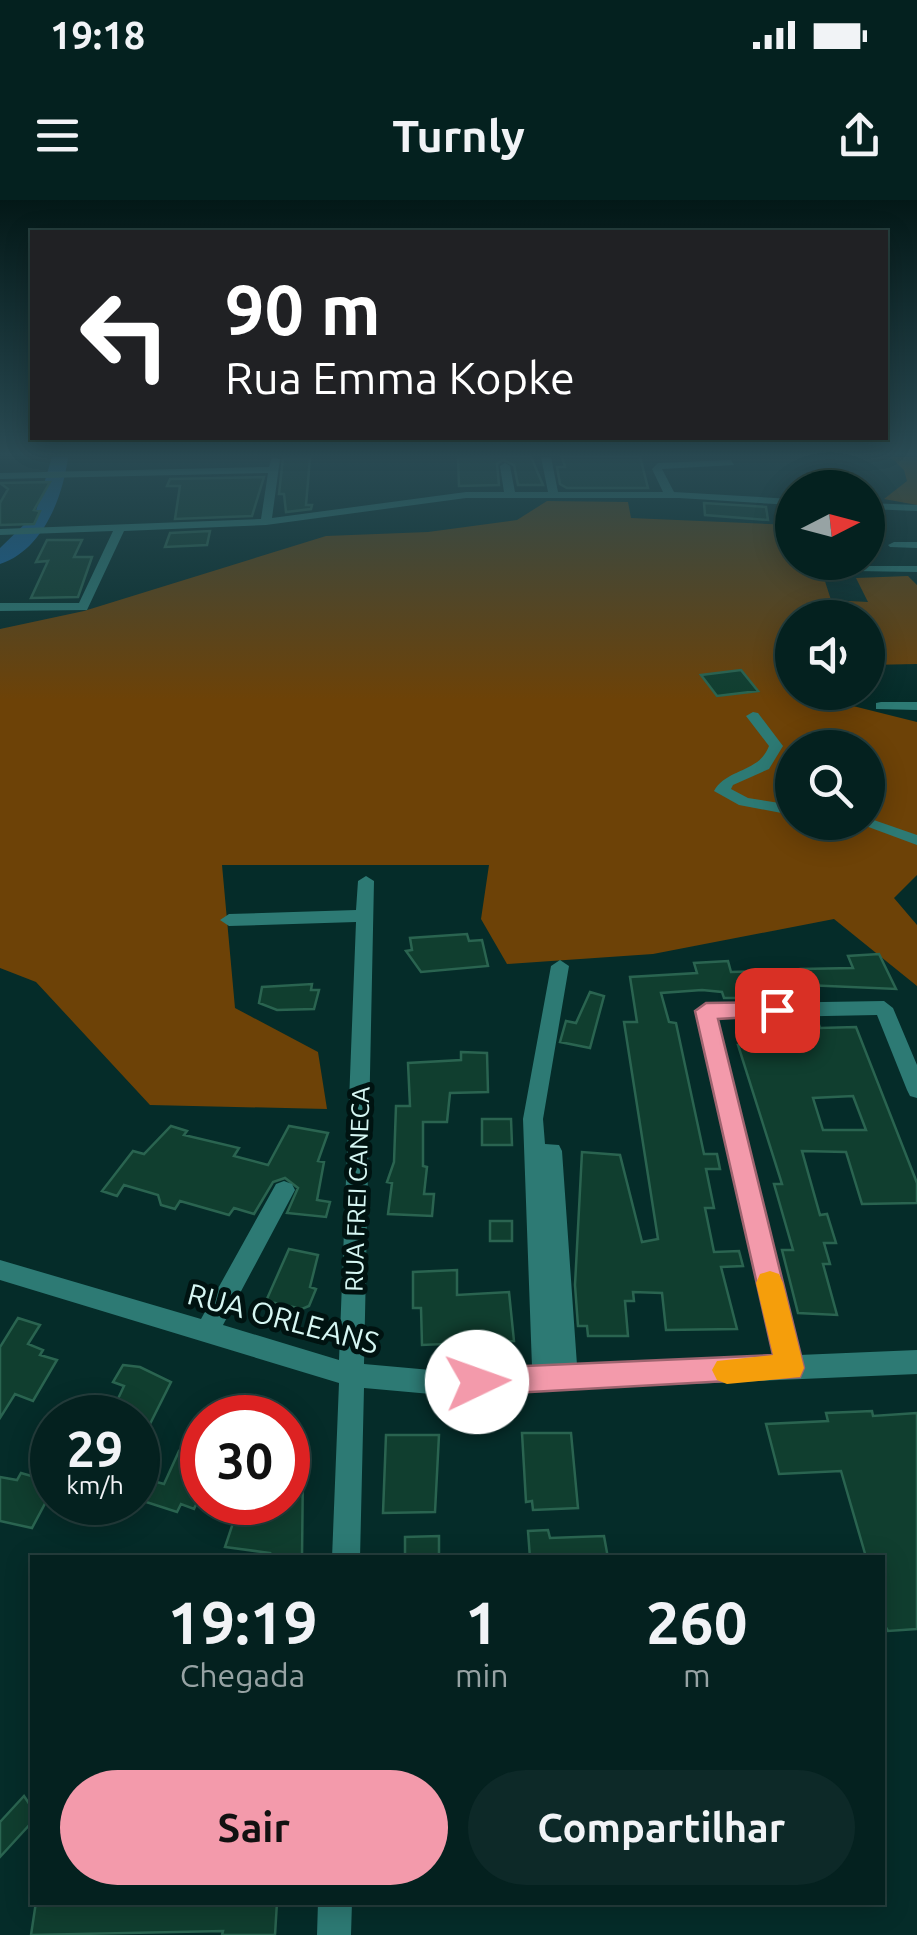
<!DOCTYPE html>
<html lang="pt">
<head>
<meta charset="utf-8">
<style>
	body { margin:0; font-family:Ubuntu,sans-serif; background:#0d2928; color:#f1f3f6; height:100vh; display:flex; flex-direction:column; font-size:38px; white-space:nowrap }
	* { box-sizing:border-box; margin:0 }
	p { font-size:32px; color:#97a3a4 }
	.icon { flex:none; width:55px; height:55px; fill:none; stroke:currentColor; stroke-width:2; stroke-linecap:round; stroke-linejoin:round }
	.map { position:relative; flex:1; overflow:hidden }
	.details { position:absolute; left:30px; top:1355px; width:855px; height:350px; display:flex; flex-direction:column; background:#04211f; border-radius:0px; box-shadow:0 5px 25px #0003,0 0 0 2px #253e3d }
	.details>* { flex:none }
	.top-card { position:absolute; left:30px; top:30px; width:858px; height:210px; border-radius:0px; box-shadow:0 5px 25px #0003,0 0 0 2px #253e3d; background:#202124; color:#fff; overflow:hidden }
	.needle { width:65px; rotate:84deg }
	.fabs { position:absolute; left:775px; top:270px; display:grid; gap:20px }
	.fabs a { display:grid; place-items:center; width:110px; height:110px; border-radius:50%; background:#04211f; box-shadow:0 5px 25px #0003,0 0 0 2px #253e3d; font-size:50px }
	.speed { position:absolute; left:30px; top:1195px; display:flex; gap:20px; font-size:50px; font-weight:700; text-align:center }
	.speed>* { display:grid; place-content:center; width:130px; height:130px; border-radius:50%; background:#04211f; box-shadow:0 5px 25px #0003,0 0 0 2px #253e3d; line-height:1 }
	.speed small { font-size:25px; font-weight:400 }
	.speed .limit { border:15px solid #d22; background:#fff; color:#111 }
	.pin { position:absolute; display:grid; place-items:center; width:85px; height:85px; color:#fff; margin:-42px; border-radius:20px; box-shadow:0 5px 15px #0006 }
	.me { position:absolute; width:110px; margin:-55px; rotate:87deg; stroke-linejoin:round; filter:drop-shadow(0 0 8px #0008) }
	.turn { display:flex; align-items:center; gap:35px; height:210px; padding:0 30px; font-size:45px }
	.turn .icon { width:130px; height:130px; stroke-width:2.5 }
	.turn b { display:block; font-size:70px; line-height:85px }
	.eta { display:flex; justify-content:space-evenly; align-items:center; height:170px; text-align:center }
	.eta b { font-size:60px; font-weight:700; line-height:70px }
	.button { display:flex; gap:20px; margin-top:auto; padding:20px 30px }
	.button a { flex:1; height:115px; border-radius:60px; background:#f39aab; color:#111; font-size:40px; font-weight:700; line-height:115px; text-align:center }
	.button a+a { background:#0d2928; color:#f1f3f6 }
	.status { display:flex; justify-content:space-between; align-items:center; height:70px; padding:0 50px; background:#04211f; direction:ltr }
	.status svg { height:28px; fill:currentColor }
	header { display:flex; justify-content:space-between; align-items:center; height:130px; padding:0 30px; background:#04211f; font-size:45px; font-weight:700 }
	.map>svg:first-child { display:block }
	.green { fill:#6d4207; fill-rule:evenodd }
	.lines { fill:none; stroke-linecap:round; stroke-linejoin:round }
	.river { fill:#16639f; fill-rule:evenodd }
	.building { fill:#103e2f; stroke:#2a6450; stroke-width:2.5; fill-rule:evenodd }
	.minor { fill:#2d7a74; fill-rule:evenodd }
	.route { fill:#f39aab; stroke:#9e646f; stroke-width:2.5 }
	.slow { fill:#f59e0b }
	.labels { text-anchor:middle; stroke-width:10; stroke-linejoin:round; paint-order:stroke }
	.street-label { font-size:25px; fill:#d6f7f3; stroke:#001311 }
	.near-street-label { font-size:30px; fill:#d6f7f3; stroke:#001311 }
</style>
</head>
<body>
<div class="status"><b>19:18</b><svg viewBox="0 0 49 12"><path d="M0 12V9h3v3zM5 12V6h3v6zM10 12V3h3v9zM15 12V0h3v12zM26 1h20v11H26zM47 4h2v5h-2z"/></svg></div>
<header><svg class="icon" aria-label="menu" viewBox="0 0 24 24"><path d="M4 6h16M4 12h16M4 18h16"/></svg>Turnly<svg class="icon" aria-label="share" viewBox="0 0 24 24"><path d="M12 15V3M7 8l5-5 5 5M5 13v7h14v-7"/></svg></header>
<div class="map">
<svg width="917" height="1735" viewBox="0 0 917 1735">
	<rect width="100%" height="100%" fill="#052c29"/>
	<!-- green -->
	<path class="green" d="M 891,257 L 917,257 L 917,305 L 884,299 L 907,281 L 904,270 Z
		M 547,301 L 628,302 L 631,318 L 792,325 L 792,362 L 838,363 L 822,372 L 831,400 L 868,402 L 856,378 L 908,376 L 917,385 L 917,464 L 868,465 L 868,418 L 792,418 L 792,492 L 832,493 L 841,503 L 917,522 L 917,675 L 894,698 L 917,725 L 917,786 L 834,719 L 653,754 L 507,764 L 481,719 L 489,665 L 222,665 L 235,808 L 318,852 L 327,909 L 150,905 L 36,782 L 0,768 L 0,429 L 84,411 L 326,336 L 428,332 L 517,320 ZM 792,548 L 868,548 L 868,622 L 792,622 Z"/>
	<g class="lines">
		<!-- river -->
		<path class="river" d="M 52,257 L 68,257 C 63,297 43,350 0,364 L 0,348 L 35,314 Z"/>
	</g>
	<!-- building -->
	<path class="building" d="M 531,257 L 543,285 L 518,285 L 514,265 L 503,260 L 497,264 L 499,285 L 459,286 L 458,258 Z
		M 562,257 L 640,257 L 648,288 L 567,288 L 560,284 L 557,267 L 565,267 Z
		M 283,258 L 310,258 L 306,305 L 312,305 L 311,309 L 286,312 L 284,294 L 279,294 Z
		M 264,277 L 252,316 L 175,319 L 180,286 L 167,286 L 170,279 Z
		M 50,282 L 34,310 L 40,311 L 34,324 L 0,325 L 0,303 L 8,289 L 0,283 Z
		M 704,303 L 766,307 L 768,320 L 705,315 Z
		M 210,331 L 207,345 L 165,347 L 170,333 Z
		M 47,340 L 82,340 L 74,357 L 92,357 L 78,397 L 31,398 L 48,361 L 36,362 Z
		M 741,470 L 758,491 L 717,496 L 701,475 Z
		M 467,734 L 469,741 L 482,740 L 488,766 L 421,772 L 406,751 L 412,750 L 410,738 Z
		M 879,754 L 896,789 L 805,785 L 801,769 L 853,768 L 848,756 Z
		M 728,761 L 731,772 L 768,771 L 775,791 L 739,792 L 741,798 L 724,798 L 722,792 L 702,790 L 661,793 L 669,822 L 676,823 L 704,954 L 717,954 L 720,969 L 706,969 L 714,1008 L 705,1008 L 714,1052 L 739,1051 L 743,1066 L 721,1067 L 737,1129 L 666,1130 L 662,1093 L 633,1092 L 634,1101 L 625,1101 L 628,1136 L 588,1136 L 587,1126 L 578,1126 L 575,1085 L 582,952 L 620,955 L 642,1042 L 658,1039 L 624,822 L 637,822 L 630,777 L 697,773 L 694,763 Z
		M 312,784 L 311,790 L 319,790 L 314,809 L 277,810 L 259,803 L 262,787 Z
		M 590,792 L 604,796 L 590,848 L 560,842 L 566,821 L 576,823 Z
		M 818,822 L 820,828 L 856,827 L 917,983 L 917,1003 L 862,1004 L 846,952 L 802,951 L 820,1015 L 827,1014 L 836,1043 L 824,1043 L 830,1064 L 823,1064 L 837,1115 L 798,1113 L 782,1050 L 793,1050 L 774,984 L 782,984 L 738,845 L 743,845 L 740,833 L 792,834 L 788,823 ZM 853,896 L 866,930 L 823,930 L 813,898 Z
		M 461,852 L 487,853 L 488,892 L 450,893 L 447,922 L 423,922 L 423,966 L 427,967 L 424,994 L 434,994 L 432,1016 L 388,1014 L 392,983 L 387,982 L 394,962 L 396,906 L 410,906 L 408,863 L 461,860 Z
		M 482,919 L 511,919 L 512,945 L 482,945 Z
		M 171,926 L 187,931 L 184,935 L 239,948 L 234,956 L 268,965 L 289,926 L 328,933 L 318,961 L 324,962 L 317,1000 L 330,1002 L 326,1017 L 287,1013 L 298,988 L 285,978 L 273,982 L 254,1014 L 234,1008 L 229,1015 L 180,1001 L 175,1009 L 161,1005 L 158,995 L 124,985 L 117,996 L 102,991 L 133,951 L 144,954 Z
		M 490,1021 L 512,1021 L 512,1041 L 490,1041 Z
		M 289,1049 L 318,1055 L 310,1087 L 316,1089 L 309,1106 L 302,1109 L 266,1101 Z
		M 457,1070 L 457,1095 L 509,1092 L 514,1141 L 422,1145 L 421,1108 L 413,1108 L 413,1072 Z
		M 18,1118 L 40,1125 L 28,1144 L 43,1150 L 40,1155 L 57,1160 L 33,1201 L 15,1194 L 0,1218 L 0,1147 Z
		M 123,1165 L 140,1167 L 171,1182 L 138,1248 L 138,1218 L 109,1218 L 124,1186 L 113,1182 Z
		M 233,1201 L 276,1213 L 275,1218 L 225,1218 Z
		M 872,1211 L 873,1216 L 917,1213 L 917,1429 L 888,1431 L 882,1421 L 882,1355 L 866,1357 L 841,1271 L 779,1274 L 766,1224 L 828,1221 L 826,1213 Z
		M 202,1220 L 202,1292 L 194,1309 L 181,1304 L 177,1312 L 143,1301 L 153,1281 L 164,1284 L 179,1251 L 186,1253 Z
		M 522,1233 L 571,1233 L 578,1308 L 533,1310 L 532,1301 L 526,1302 Z
		M 386,1235 L 439,1235 L 435,1312 L 383,1313 Z
		M 52,1262 L 52,1299 L 48,1298 L 32,1328 L 0,1321 L 0,1277 L 17,1280 L 21,1273 L 42,1279 Z
		M 303,1266 L 302,1358 L 269,1358 L 270,1353 L 225,1347 L 238,1308 L 246,1308 L 247,1302 L 288,1302 L 288,1267 Z
		M 548,1330 L 550,1338 L 604,1336 L 608,1358 L 530,1358 L 528,1331 Z
		M 439,1336 L 439,1358 L 405,1358 L 405,1337 Z
		M 24,1596 L 32,1608 L 32,1622 L 0,1657 L 0,1622 Z
		M 36,1702 L 277,1702 L 275,1735 L 222,1735 L 223,1731 L 31,1735 Z"/>
	<g class="lines">
		<!-- minor -->
		<path class="minor" d="M 272,257 L 280,259 L 272,318 L 466,292 L 504,292 L 500,266 L 505,263 L 510,266 L 515,292 L 548,292 L 541,257 L 551,257 L 558,292 L 663,292 L 652,269 L 658,263 L 731,260 L 734,265 L 662,269 L 674,292 L 792,299 L 792,305 L 679,298 L 466,298 L 266,325 L 124,331 L 87,410 L 0,411 L 0,403 L 79,403 L 113,331 L 0,335 L 0,329 L 261,319 L 268,273 L 0,279 L 0,273 L 269,267 Z
			M 868,303 L 917,305 L 917,311 L 868,309 Z
			M 894,342 L 917,342 L 917,348 L 890,347 L 888,345 Z
			M 859,366 L 917,366 L 917,372 L 855,371 L 853,369 Z
			M 881,502 L 917,502 L 917,510 L 876,509 L 876,503 Z
			M 753,512 L 758,513 L 783,546 L 769,569 L 733,585 L 731,589 L 748,598 L 792,605 L 792,615 L 739,605 L 714,591 C 727,568 759,573 769,546 L 746,516 Z
			M 868,618 L 917,635 L 917,645 L 855,622 L 868,622 Z
			M 366,676 L 374,681 L 364,1164 L 442,1171 L 532,1167 L 523,919 L 551,766 L 560,760 L 569,766 L 543,919 L 545,944 L 559,945 L 562,951 L 577,1165 L 775,1156 L 695,811 L 705,804 L 884,801 L 893,808 L 917,865 L 917,898 L 910,896 L 907,890 L 877,815 L 716,818 L 799,1155 L 917,1150 L 917,1174 L 442,1195 L 364,1188 L 360,1358 L 332,1358 L 339,1183 L 0,1080 L 0,1060 L 201,1119 L 276,984 L 284,981 L 292,984 L 295,990 L 223,1125 L 339,1160 L 356,722 L 229,726 L 220,720 L 229,714 L 356,710 L 358,681 Z
			M 318,1702 L 352,1702 L 351,1735 L 317,1735 Z"/>
	</g>
	<!-- sky -->
	<linearGradient id="sky" x2="0" y2="1"><stop stop-color="#031817"/><stop offset="0.51" stop-color="#2a4b54"/><stop offset="1" stop-color="#2a4b54" stop-opacity="0"/></linearGradient>
	<rect width="917" height="500" fill="url(#sky)"/>
	<!-- route -->
	<path class="route" d="M 777,802 L 785,804 L 785,815 L 718,819 L 804,1168 L 800,1177 L 477,1195 L 467,1191 L 462,1182 L 467,1172 L 477,1168 L 773,1155 L 695,811 L 706,803 Z"/>
	<!-- slow -->
	<path class="slow" d="M 770,1071 L 779,1074 L 783,1083 L 804,1168 L 800,1177 L 727,1184 L 717,1180 L 712,1170 L 717,1161 L 773,1155 L 756,1083 L 760,1074 Z"/>
	<g class="labels">
		<!-- street labels -->
		<g class="street-label">
			<text transform="translate(357 989) rotate(-88)" y="9">RUA FREI CANECA</text>
		</g>
		<!-- near-street labels -->
		<g class="near-street-label">
			<text transform="translate(283 1119) rotate(15)" y="10">RUA ORLEANS</text>
		</g>
	</g>
</svg>
<div class="fabs">
<a><svg class="needle" viewBox="-14 -14 28 28"><path d="M0-13l5 13h-10z" fill="#e53935"/><path d="M0 13l5-13h-10z" fill="#97a3a4"/></svg></a>
<a><svg class="icon" aria-label="sound" viewBox="0 0 24 24"><path d="M4 9h4l5-4v14l-5-4H4zM17 9q2 3 0 6"/></svg></a>
<a><svg class="icon" aria-label="search" viewBox="0 0 24 24"><circle cx="10" cy="10" r="6"/><path d="M15 15l6 6"/></svg></a>
</div>
<div class="speed"><div>29<small>km/h</small></div><div class="limit">30</div></div>
<div class="pin" style="left:777px;top:810px;background:#d93025"><svg class="icon" aria-label="arrive" viewBox="0 0 24 24"><path d="M6 21V4h12l-3 4 3 4H6"/></svg></div>
<svg class="me" style="left:477px;top:1182px" viewBox="-20 -20 40 40"><circle r="19" fill="#fff"/><path d="M0-13L10 11 0 6-10 11z" fill="#f39aab"/></svg>
<div class="top-card">
<div class="turn"><svg class="icon" aria-label="left" viewBox="0 0 24 24"><path d="M17 20v-9H6M10 6l-5 5 5 5"/></svg><div><b>90 m</b>Rua Emma Kopke</div></div>
</div>
<section class="details">
<div class="eta">
<div><b>19:19</b><p>Chegada</p></div>
<div><b>1</b><p>min</p></div>
<div><b>260</b><p>m</p></div>
</div>
<div class="button"><a>Sair</a><a>Compartilhar</a></div>
</section>
</div>
</body>
</html>
